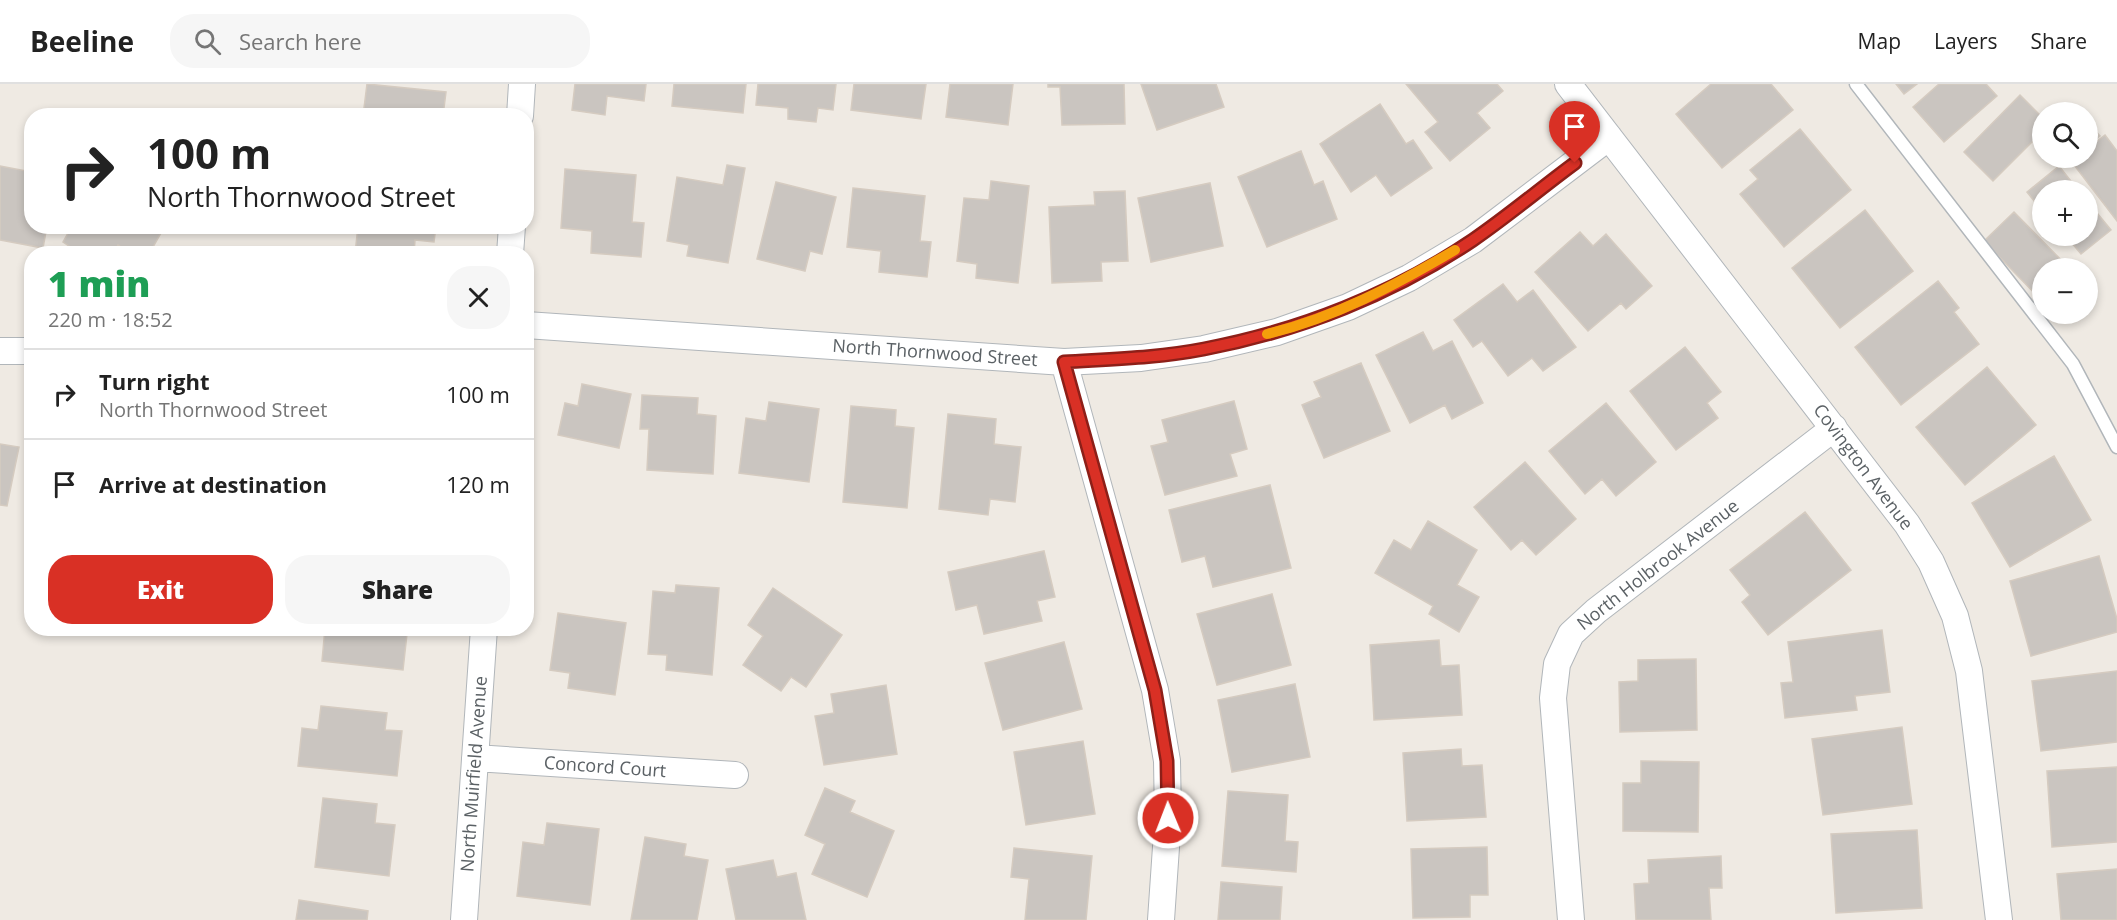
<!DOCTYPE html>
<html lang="en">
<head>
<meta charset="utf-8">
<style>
	body { margin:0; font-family:"Open Sans",sans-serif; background:#f6f6f6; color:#222; height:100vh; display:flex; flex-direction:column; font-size:22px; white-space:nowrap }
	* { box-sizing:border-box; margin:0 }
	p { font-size:20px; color:#767676 }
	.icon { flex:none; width:33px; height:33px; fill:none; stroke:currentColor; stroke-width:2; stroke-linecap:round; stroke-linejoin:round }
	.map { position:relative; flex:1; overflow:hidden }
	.details { position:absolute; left:24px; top:162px; width:510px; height:390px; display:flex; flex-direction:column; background:#fff; border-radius:24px; box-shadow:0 3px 9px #0003 }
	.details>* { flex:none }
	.banner { position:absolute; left:24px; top:24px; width:510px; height:126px; border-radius:24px; box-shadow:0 3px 9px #0003; background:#fff; color:#222; overflow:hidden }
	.controls { position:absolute; left:2032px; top:18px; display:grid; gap:12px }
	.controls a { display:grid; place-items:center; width:66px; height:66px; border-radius:50%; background:#fff; box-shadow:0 3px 9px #0003; font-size:30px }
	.pin { position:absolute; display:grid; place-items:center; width:51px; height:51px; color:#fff; margin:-62px -26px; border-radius:50% 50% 50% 0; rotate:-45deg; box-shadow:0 0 6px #0007 }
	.pin .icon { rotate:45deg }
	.me { position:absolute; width:66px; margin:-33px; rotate:359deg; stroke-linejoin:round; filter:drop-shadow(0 0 4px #0008) }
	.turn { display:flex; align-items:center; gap:21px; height:126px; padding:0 24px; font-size:27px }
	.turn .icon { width:78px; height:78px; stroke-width:2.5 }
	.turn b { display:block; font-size:42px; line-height:51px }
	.round { display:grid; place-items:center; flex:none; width:63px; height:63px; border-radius:24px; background:#f6f6f6 }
	.head { display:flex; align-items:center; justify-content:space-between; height:102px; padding:0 24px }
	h1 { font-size:36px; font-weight:800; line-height:45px; color:#1e9e55 }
	.button { display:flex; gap:12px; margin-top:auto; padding:12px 24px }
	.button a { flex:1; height:69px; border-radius:24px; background:#d93025; color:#fff; font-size:24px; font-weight:800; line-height:69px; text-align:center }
	.button a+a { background:#f6f6f6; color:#222 }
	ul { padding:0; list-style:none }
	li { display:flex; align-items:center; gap:18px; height:90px; padding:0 24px; border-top:2px solid #e0e0e0 }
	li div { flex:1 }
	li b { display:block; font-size:22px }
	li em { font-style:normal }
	header { display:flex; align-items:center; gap:36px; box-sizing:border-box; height:84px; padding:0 30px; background:#fff; border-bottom:2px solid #e0e0e0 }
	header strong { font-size:28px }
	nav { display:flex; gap:33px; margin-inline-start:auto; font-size:21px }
	.search { width:420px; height:54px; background:#f6f6f6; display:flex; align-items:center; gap:15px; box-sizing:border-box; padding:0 21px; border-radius:24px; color:#767676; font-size:22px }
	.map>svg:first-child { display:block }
	.building { fill:#cac5c0; stroke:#d5cbc0; stroke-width:1.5 }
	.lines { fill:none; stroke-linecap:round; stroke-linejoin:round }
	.service-casing { stroke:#b1b6ba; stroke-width:15 }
	.minor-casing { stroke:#b1b6ba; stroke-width:28 }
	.service { stroke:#fff; stroke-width:12 }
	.minor { stroke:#fff; stroke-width:26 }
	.route-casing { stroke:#8d1f18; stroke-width:15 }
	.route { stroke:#d93025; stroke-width:10 }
	.slow { stroke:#f59e0b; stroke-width:10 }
	.labels { text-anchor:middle; stroke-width:5; stroke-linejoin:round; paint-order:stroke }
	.street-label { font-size:18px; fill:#5b6165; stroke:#fff }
</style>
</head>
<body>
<header>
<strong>Beeline</strong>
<div class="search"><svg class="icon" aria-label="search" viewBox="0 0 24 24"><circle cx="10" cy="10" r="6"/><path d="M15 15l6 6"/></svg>Search here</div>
<nav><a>Map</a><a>Layers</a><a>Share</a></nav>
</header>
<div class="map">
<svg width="2117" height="836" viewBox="0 0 2117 836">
	<rect width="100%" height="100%" fill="#efeae3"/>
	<!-- building -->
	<path class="building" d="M 367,0 L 446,8 L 443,32 L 363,32 Z
		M 575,0 L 646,0 L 644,17 L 607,12 L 605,31 L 572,26 Z
		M 674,0 L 746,0 L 743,29 L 672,22 Z
		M 758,0 L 836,0 L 833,26 L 818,24 L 816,38 L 788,35 L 788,24 L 756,21 Z
		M 854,0 L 926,0 L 921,35 L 851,26 Z
		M 950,0 L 1013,0 L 1008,41 L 946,33 Z
		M 1048,0 L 1124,0 L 1125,40 L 1062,41 L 1060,3 L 1048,3 Z
		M 1141,0 L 1216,0 L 1224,23 L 1157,46 Z
		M 1406,0 L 1497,0 L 1503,7 L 1477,29 L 1490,44 L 1450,77 L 1425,48 L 1438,38 Z
		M 1711,0 L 1771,0 L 1793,26 L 1722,84 L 1676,30 Z
		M 1896,0 L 1917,0 L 1904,10 Z
		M 1939,0 L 1986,0 L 1997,12 L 1944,58 L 1913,23 Z
		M 2020,11 L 2043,34 L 2043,47 L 1993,97 L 1964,68 Z
		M 1380,20 L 1406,60 L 1413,56 L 1432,84 L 1391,112 L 1376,91 L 1351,108 L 1320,60 Z
		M 2090,41 L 2100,52 L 2088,62 L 2088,43 Z
		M 1800,45 L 1851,106 L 1784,163 L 1740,110 L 1758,95 L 1750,86 Z
		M 2105,51 L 2117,67 L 2117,137 L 2071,77 L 2076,74 L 2088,74 L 2088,64 Z
		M 1301,67 L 1314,101 L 1323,97 L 1337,135 L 1267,163 L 1238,93 Z
		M 727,81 L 745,84 L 728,179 L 687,172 L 689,161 L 667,157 L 677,93 L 723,101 Z
		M 0,82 L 32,88 L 32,142 L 47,142 L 43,164 L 0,156 Z
		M 2059,82 L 2078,106 L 2043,106 L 2043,128 L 2027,108 Z
		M 565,85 L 636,91 L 632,138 L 644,139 L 641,173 L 591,169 L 592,147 L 561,144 Z
		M 991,97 L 1029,102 L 1018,199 L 976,194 L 977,180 L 957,177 L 964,114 L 989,116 Z
		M 776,98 L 836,113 L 822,170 L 810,167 L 805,187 L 757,175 Z
		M 1210,99 L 1223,162 L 1151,178 L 1138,114 Z
		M 853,104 L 925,112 L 920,157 L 931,158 L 927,193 L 879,188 L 881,167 L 847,163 Z
		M 1125,107 L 1128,177 L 1101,178 L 1102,197 L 1052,199 L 1049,123 L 1095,121 L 1094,108 Z
		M 2088,118 L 2111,146 L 2081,170 L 2066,152 L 2088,152 Z
		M 1865,126 L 1913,187 L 1840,244 L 1792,184 Z
		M 2014,128 L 2069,184 L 2043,184 L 2043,212 L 2040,215 L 1984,157 Z
		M 72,142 L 165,142 L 149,170 L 132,170 L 118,161 L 113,170 L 81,170 L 63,158 Z
		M 358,142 L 436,142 L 434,158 L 415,156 L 414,170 L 355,170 Z
		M 1580,148 L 1593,162 L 1606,150 L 1652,202 L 1626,225 L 1621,219 L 1588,247 L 1535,188 Z
		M 1938,197 L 1959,224 L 1954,228 L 1979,260 L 1901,321 L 1855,263 Z
		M 1503,200 L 1517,218 L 1533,206 L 1576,263 L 1543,287 L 1532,274 L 1508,292 L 1482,257 L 1473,263 L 1454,236 Z
		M 1423,248 L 1433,267 L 1452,257 L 1483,319 L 1452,335 L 1445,321 L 1410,339 L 1376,271 Z
		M 1685,263 L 1721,308 L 1707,319 L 1718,334 L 1676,366 L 1630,307 Z
		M 1361,279 L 1390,347 L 1324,374 L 1302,321 L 1321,313 L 1314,298 Z
		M 1987,283 L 2036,341 L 1965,401 L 1916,343 Z
		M 582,300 L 631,310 L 619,364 L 558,351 L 565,319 L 578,322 Z
		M 642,311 L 698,314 L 697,330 L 716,332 L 713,390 L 647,386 L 649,345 L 640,345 Z
		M 1234,317 L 1247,365 L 1230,370 L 1237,392 L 1165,411 L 1151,362 L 1168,358 L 1162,336 Z
		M 769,318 L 819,325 L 809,398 L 739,389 L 746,334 L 766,337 Z
		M 1606,319 L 1656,378 L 1616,412 L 1602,395 L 1585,410 L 1549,367 Z
		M 851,322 L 896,326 L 895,342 L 914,344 L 907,424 L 843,418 Z
		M 948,330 L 996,335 L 994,360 L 1021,363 L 1015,418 L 990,415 L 988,431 L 939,425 Z
		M 0,360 L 19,363 L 7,422 L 0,421 Z
		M 2054,372 L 2091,436 L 2010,483 L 1972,419 Z
		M 1525,378 L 1576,435 L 1536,471 L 1522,456 L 1511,466 L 1474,423 Z
		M 1270,401 L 1291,484 L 1213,503 L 1205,472 L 1182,478 L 1169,426 Z
		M 1805,428 L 1851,486 L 1768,551 L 1742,518 L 1750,511 L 1730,486 Z
		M 1428,437 L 1477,466 L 1457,501 L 1479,513 L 1459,548 L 1429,530 L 1433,522 L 1375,489 L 1394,456 L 1411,466 Z
		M 1044,467 L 1055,513 L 1037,517 L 1042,537 L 984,550 L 977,521 L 956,526 L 948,488 Z
		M 2099,472 L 2117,535 L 2117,548 L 2031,572 L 2010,497 Z
		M 676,501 L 719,504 L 712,591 L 666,586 L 667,571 L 648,570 L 653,507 L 675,509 Z
		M 773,504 L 842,551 L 806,603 L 791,593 L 781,607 L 743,581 L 763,552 L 748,541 Z
		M 1272,510 L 1291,581 L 1217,601 L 1197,530 Z
		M 558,529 L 626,539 L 615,611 L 568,604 L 570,589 L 550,586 Z
		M 325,544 L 383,544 L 382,548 L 407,550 L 403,586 L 322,577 Z
		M 1882,546 L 1890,608 L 1855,612 L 1857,626 L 1785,634 L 1781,599 L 1793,598 L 1788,558 Z
		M 1439,556 L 1441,582 L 1459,581 L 1462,631 L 1374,636 L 1370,561 Z
		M 1064,558 L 1082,625 L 1003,646 L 985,579 Z
		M 1696,575 L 1697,646 L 1620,648 L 1619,598 L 1638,597 L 1638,576 Z
		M 2117,587 L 2117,658 L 2041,667 L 2032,597 Z
		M 1295,600 L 1310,673 L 1232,688 L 1218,616 Z
		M 886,601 L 897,670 L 824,681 L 815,632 L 834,629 L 831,610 Z
		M 321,622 L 387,629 L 385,646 L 402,647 L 397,692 L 298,682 L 302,644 L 318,646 Z
		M 1902,643 L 1912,720 L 1823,731 L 1812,655 Z
		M 1083,657 L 1095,730 L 1026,741 L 1014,668 Z
		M 1461,665 L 1462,682 L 1482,681 L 1486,733 L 1407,737 L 1403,669 Z
		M 1641,677 L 1699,678 L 1698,748 L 1623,747 L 1623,699 L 1641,699 Z
		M 2117,683 L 2117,758 L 2052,763 L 2047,687 Z
		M 825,704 L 855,717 L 850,728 L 894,747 L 867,813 L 812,790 L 825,760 L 805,751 Z
		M 1228,707 L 1288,711 L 1285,757 L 1298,758 L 1296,788 L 1222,782 Z
		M 323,714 L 377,720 L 375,739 L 395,741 L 389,792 L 315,783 Z
		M 547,739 L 599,745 L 590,821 L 517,812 L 523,758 L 544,761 Z
		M 1917,746 L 1922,824 L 1836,829 L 1831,750 Z
		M 645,753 L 686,760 L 684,772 L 708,776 L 697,836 L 631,836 Z
		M 1487,763 L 1488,811 L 1470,811 L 1470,833 L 1413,834 L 1411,765 Z
		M 1014,764 L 1092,772 L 1086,836 L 1025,836 L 1029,795 L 1011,793 Z
		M 1721,772 L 1722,804 L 1709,804 L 1711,836 L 1636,836 L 1634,800 L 1649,799 L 1648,776 Z
		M 773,776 L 777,793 L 796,789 L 806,836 L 736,836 L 726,785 Z
		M 2117,785 L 2117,836 L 2061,836 L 2057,790 Z
		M 1221,798 L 1282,803 L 1280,836 L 1218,836 Z
		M 299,816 L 368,827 L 367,836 L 296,836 Z"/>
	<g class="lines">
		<!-- service casing -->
		<g class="service-casing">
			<path id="service" d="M 1856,0 L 2073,280 L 2117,363"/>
		</g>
		<!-- minor casing -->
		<g class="minor-casing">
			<path id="minor" d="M 1568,0 L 1907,440 L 1931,478 L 1955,532 L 1969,587 L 1999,836
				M 520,32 L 522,0
				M 510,170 L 512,142
				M 526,241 L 1064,278 L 1141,274 L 1204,265 L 1277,248 L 1348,223 L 1409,194 L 1473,156 L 1609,53
				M 0,267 L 32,267
				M 1064,278 L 1155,606 L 1167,677 L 1168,734 L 1161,836
				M 475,674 L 735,691
				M 464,836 L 484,544
				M 1571,836 L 1553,614 L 1557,580 L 1571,550 L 1596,527 L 1834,344"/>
		</g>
		<!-- service -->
		<use href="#service" class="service"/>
		<!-- minor -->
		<use href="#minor" class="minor"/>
	</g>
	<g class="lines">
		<!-- route casing -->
		<g class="route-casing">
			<path id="route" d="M 1168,734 L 1167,677 L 1155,606 L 1064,278 C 1111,275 1158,274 1204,265 C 1299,247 1393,210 1473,156 C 1508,132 1541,104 1575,79"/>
		</g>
		<!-- route -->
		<use href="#route" class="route"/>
		<!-- slow -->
		<path class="slow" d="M 1267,250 C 1334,234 1396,201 1455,166"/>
	</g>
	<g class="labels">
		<!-- street labels -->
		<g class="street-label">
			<text transform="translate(935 269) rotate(4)" y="6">North Thornwood Street</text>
			<text transform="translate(1863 383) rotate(53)" y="6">Covington Avenue</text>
			<text transform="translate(1658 481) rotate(-38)" y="6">North Holbrook Avenue</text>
			<text transform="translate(605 683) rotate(4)" y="6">Concord Court</text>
			<text transform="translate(474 690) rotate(-86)" y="6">North Muirfield Avenue</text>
		</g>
	</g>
</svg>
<div class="controls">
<a><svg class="icon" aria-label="search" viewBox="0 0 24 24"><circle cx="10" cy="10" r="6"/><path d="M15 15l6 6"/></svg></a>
<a>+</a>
<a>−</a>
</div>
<div class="pin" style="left:1575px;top:79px;background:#d93025"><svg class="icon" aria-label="arrive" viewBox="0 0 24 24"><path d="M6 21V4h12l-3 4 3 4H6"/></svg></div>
<svg class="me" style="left:1168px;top:734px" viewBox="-20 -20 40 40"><circle r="17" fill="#d93025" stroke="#fff" stroke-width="3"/><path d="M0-11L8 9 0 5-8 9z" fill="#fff"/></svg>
<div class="banner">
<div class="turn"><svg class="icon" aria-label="right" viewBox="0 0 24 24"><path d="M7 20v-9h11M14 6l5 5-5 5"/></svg><div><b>100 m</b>North Thornwood Street</div></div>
</div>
<section class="details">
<div class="head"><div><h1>1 min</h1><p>220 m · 18:52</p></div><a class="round"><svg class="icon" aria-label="close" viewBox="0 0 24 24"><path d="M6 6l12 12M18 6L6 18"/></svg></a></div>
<ul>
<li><svg class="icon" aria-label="right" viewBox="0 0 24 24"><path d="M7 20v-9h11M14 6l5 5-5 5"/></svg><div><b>Turn right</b><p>North Thornwood Street</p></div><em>100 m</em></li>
<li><svg class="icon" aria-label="arrive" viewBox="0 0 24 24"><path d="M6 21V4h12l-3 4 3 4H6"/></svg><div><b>Arrive at destination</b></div><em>120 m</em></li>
</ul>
<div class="button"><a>Exit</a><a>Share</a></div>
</section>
</div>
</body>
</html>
